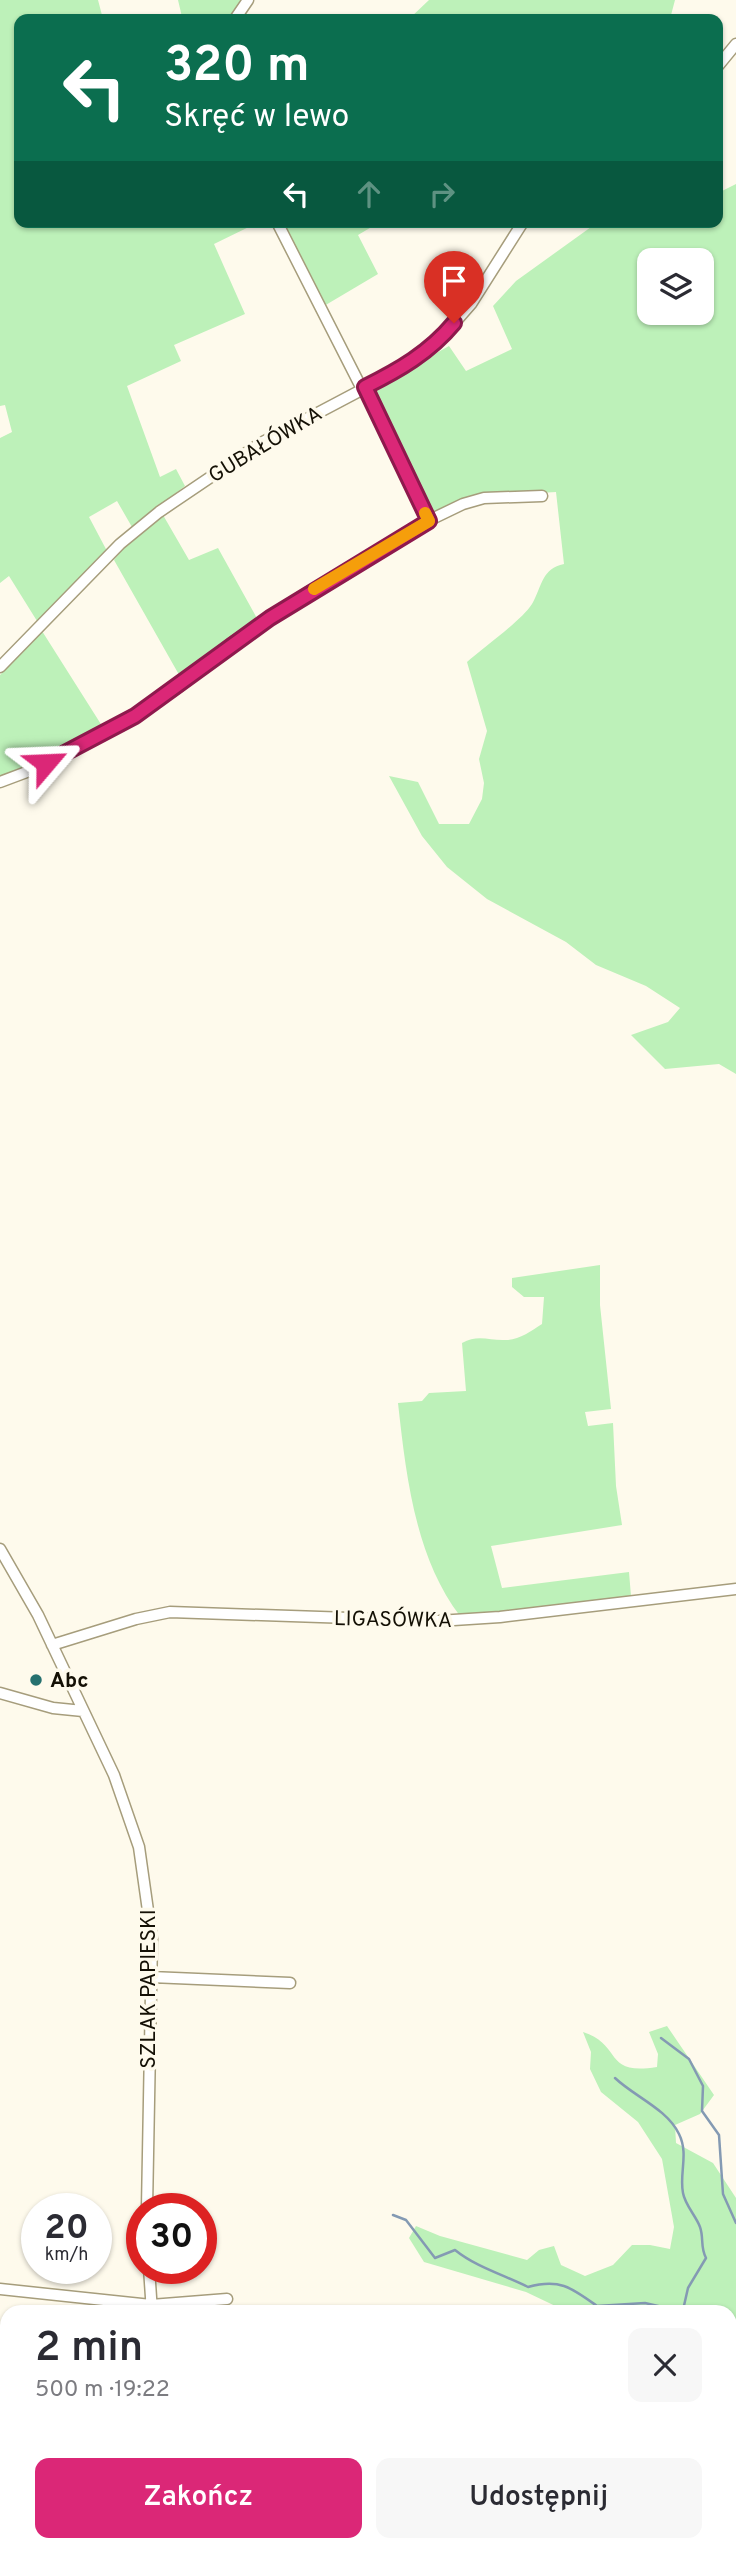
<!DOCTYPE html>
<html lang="pl">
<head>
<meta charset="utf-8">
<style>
	body { margin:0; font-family:Overpass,sans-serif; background:#f7f7f7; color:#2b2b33; height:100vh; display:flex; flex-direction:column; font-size:26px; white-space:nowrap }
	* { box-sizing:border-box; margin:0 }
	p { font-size:23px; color:#7c7c81 }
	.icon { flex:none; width:38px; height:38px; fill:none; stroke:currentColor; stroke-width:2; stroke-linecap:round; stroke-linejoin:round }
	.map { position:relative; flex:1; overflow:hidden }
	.side { position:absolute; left:0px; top:2305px; width:737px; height:247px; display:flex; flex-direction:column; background:#fff; border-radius:21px 21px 0 0; box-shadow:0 2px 5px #0004 }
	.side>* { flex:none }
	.guide { position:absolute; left:14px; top:14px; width:709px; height:214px; border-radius:14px; box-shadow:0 2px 5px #0004; background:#0b6e4f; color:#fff; overflow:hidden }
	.buttons { position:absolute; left:637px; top:248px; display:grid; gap:14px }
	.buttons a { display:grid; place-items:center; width:77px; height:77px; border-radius:14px; background:#fff; box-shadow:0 2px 5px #0004; font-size:35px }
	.speed { position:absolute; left:21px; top:2193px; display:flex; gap:14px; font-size:35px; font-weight:700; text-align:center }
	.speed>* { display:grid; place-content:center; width:91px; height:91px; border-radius:50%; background:#fff; box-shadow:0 2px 5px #0004; line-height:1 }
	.speed small { font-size:18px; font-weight:400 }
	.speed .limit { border:10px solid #d22; background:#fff; color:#111 }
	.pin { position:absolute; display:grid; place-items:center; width:60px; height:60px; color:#fff; margin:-72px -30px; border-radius:50% 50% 50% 0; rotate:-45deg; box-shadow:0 0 7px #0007 }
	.pin .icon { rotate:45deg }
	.me { position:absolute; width:77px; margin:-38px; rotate:64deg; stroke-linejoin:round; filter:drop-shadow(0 0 5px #0008) }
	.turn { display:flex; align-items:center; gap:24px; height:147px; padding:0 35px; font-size:32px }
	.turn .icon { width:91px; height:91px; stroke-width:2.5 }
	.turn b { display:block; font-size:49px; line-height:60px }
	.lanes { display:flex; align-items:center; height:66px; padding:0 35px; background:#0003; justify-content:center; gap:35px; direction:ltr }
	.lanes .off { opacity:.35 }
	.round { display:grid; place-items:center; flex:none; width:74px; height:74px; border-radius:14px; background:#f7f7f7 }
	.head { display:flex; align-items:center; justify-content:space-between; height:119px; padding:0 35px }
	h1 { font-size:42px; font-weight:600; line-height:52px }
	.cta { display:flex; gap:14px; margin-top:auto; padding:14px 35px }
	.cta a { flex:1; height:80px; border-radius:14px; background:#db2777; color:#fff; font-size:28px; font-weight:600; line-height:80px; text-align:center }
	.cta a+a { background:#f7f7f7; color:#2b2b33 }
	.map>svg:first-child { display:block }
	.green { fill:#bdf1b9; fill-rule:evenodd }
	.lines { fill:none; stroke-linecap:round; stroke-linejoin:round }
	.stream { stroke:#849ab3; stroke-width:2.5 }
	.street-casing { stroke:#a69d7c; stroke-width:13 }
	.street { stroke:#fff; stroke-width:10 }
	.route-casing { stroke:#8e194d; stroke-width:18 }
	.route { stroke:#db2777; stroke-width:12 }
	.slow { stroke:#f59e0b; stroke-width:12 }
	.poi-dot { fill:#26716f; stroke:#fefaec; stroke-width:2.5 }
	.labels { text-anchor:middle; stroke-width:7; stroke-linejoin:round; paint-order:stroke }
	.street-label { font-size:21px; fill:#141005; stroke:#fefaec }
	.poi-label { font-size:21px; font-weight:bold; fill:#141005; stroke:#fefaec; text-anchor:start }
</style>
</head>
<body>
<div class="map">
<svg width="736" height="2550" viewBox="0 0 736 2550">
	<rect width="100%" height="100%" fill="#fefaec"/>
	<!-- green -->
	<path class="green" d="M 0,0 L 98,0 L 103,19 L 19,19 L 19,222 L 259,222 L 214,244 L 245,314 L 174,345 L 181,361 L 127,386 L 160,477 L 176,469 L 185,486 L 132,527 L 117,501 L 89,517 L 107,551 L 37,621 L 9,576 L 0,583 L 0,438 L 12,432 L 5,405 L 0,406 Z
		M 178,0 L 244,0 L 230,19 L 176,19 L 182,17 Z
		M 429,0 L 675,0 L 670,19 L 409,19 Z
		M 736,184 L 736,1074 L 719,1064 L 665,1069 L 631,1035 L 668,1022 L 680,1008 L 646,986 L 596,965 L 566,942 L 487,899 L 447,867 L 422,836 L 389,776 L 418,782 L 439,824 L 469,824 L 482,799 L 484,783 L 479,759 L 487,731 L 467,662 C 483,648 522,620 532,604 C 542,586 542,568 564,564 L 556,492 L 484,496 L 422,522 L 361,395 L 449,346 L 466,371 L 512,349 L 493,306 L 516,281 L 598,222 L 718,222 L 718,193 ZM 649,261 L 702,261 L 702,313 L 649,313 Z
		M 281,222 L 380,222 L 358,235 L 378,274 L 324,306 Z
		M 163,515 L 189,560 L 218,548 L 259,622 L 182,680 L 114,560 L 124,547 Z
		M 42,631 L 104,729 L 58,755 L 0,779 L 0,675 Z
		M 600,1265 L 600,1305 L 611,1409 L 585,1412 L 588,1426 L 613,1423 L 616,1486 L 622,1525 L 491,1546 L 502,1588 L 629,1572 L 631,1596 L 508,1613 L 460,1616 C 415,1557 406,1475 398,1403 L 422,1401 L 429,1393 L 466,1391 L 462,1343 C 478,1334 490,1341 506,1340 C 519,1340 531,1331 542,1324 L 544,1297 L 524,1297 L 512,1287 L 512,1278 Z
		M 667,2026 L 714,2095 L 700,2114 L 675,2125 L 676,2143 L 713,2163 L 736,2198 L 736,2391 L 730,2370 L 730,2312 L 568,2312 L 526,2292 L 424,2262 L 409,2238 L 416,2226 L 440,2236 L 527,2260 L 539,2250 L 554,2246 L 561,2265 L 585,2276 L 613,2265 L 632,2245 L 650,2245 L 670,2249 L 674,2227 L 662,2159 L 638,2122 L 601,2092 L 590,2069 L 591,2052 L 583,2032 C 623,2045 603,2076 657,2067 L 658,2054 L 649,2032 Z
		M 736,2489 L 736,2550 L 603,2550 L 599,2545 L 730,2544 L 730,2490 Z"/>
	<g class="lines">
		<!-- stream -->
		<path class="stream" d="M 661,2038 L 689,2059 L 703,2086 L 702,2111 L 719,2135 L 723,2194 L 736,2223
			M 615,2078 C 635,2097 667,2109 679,2134 C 689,2154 679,2174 683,2193 C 685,2205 696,2216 700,2227 C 704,2238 700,2247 706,2258 L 688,2288 L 683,2310
			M 393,2215 L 406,2220 L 435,2258 L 455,2250 C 476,2267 504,2275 528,2287 C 560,2278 572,2288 597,2306 L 645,2303 L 684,2312
			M 733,2343 L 736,2337
			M 730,2514 L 736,2512
			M 692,2550 L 698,2544"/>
		<!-- street casing -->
		<g class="street-casing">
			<path id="street" d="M 235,19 L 248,0
				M 718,66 L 736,44
				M 277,222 L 362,389
				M 365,388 L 429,521
				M 0,667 L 120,544 L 159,512 L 261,443 L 403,368 L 436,344 L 471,304 L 523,222
				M 0,782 L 32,770 L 135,716 L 180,686 L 230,644 L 310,591 L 434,518 L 463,504 L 484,498 L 542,496
				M 0,1549 L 38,1615 L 114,1775 L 139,1847 L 152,1939 L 147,2208
				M 52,1645 L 136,1619 L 170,1612 L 438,1621 L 500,1617 L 736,1589
				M 0,1693 L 53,1708 L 83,1711
				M 151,1977 L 290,1983
				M 149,2268 L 152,2312
				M 0,2289 L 151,2305 L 227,2299
				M 171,2544 L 171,2550"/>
		</g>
		<!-- street -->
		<use href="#street" class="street"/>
	</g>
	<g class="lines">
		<!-- route casing -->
		<g class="route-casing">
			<path id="route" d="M 46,763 L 135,716 L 270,618 L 429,521 L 365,387 C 399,370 429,353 454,323"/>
		</g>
		<!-- route -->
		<use href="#route" class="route"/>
		<!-- slow -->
		<path class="slow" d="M 314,589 L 429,521 L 425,513"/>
	</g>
	<!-- markers -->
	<circle class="poi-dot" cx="36" cy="1680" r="7"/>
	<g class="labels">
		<!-- street labels -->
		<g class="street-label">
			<text transform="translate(265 444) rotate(-31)" y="7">GUBAŁÓWKA</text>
			<text transform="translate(393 1619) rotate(1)" y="7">LIGASÓWKA</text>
			<text transform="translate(148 1989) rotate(-90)" y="7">SZLAK PAPIESKI</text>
		</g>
		<!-- poi labels -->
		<g class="poi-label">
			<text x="50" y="1687">Abc</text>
		</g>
	</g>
</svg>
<div class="buttons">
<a><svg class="icon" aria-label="layers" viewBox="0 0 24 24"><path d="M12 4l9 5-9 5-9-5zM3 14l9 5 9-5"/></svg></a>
</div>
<div class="speed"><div>20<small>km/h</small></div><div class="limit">30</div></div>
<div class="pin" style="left:454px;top:323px;background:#d93025"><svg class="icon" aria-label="arrive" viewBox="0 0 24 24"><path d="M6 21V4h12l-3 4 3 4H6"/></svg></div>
<svg class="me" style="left:46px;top:763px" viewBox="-20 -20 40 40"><path d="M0-17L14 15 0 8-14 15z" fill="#db2777" stroke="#fff" stroke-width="4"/></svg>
<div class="guide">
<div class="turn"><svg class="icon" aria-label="left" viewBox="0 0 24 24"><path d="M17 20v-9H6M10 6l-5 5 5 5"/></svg><div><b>320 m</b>Skręć w lewo</div></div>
<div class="lanes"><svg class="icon" aria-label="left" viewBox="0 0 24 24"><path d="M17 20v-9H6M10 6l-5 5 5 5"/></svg><svg class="icon off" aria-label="ahead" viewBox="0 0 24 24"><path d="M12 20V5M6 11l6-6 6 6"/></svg><svg class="icon off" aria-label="right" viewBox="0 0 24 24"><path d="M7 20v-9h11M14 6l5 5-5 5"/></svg></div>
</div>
<section class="side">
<div class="head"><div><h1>2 min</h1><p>500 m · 19:22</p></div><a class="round"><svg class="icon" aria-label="close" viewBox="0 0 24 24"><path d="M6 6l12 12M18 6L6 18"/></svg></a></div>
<div class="cta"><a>Zakończ</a><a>Udostępnij</a></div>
</section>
</div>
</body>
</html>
